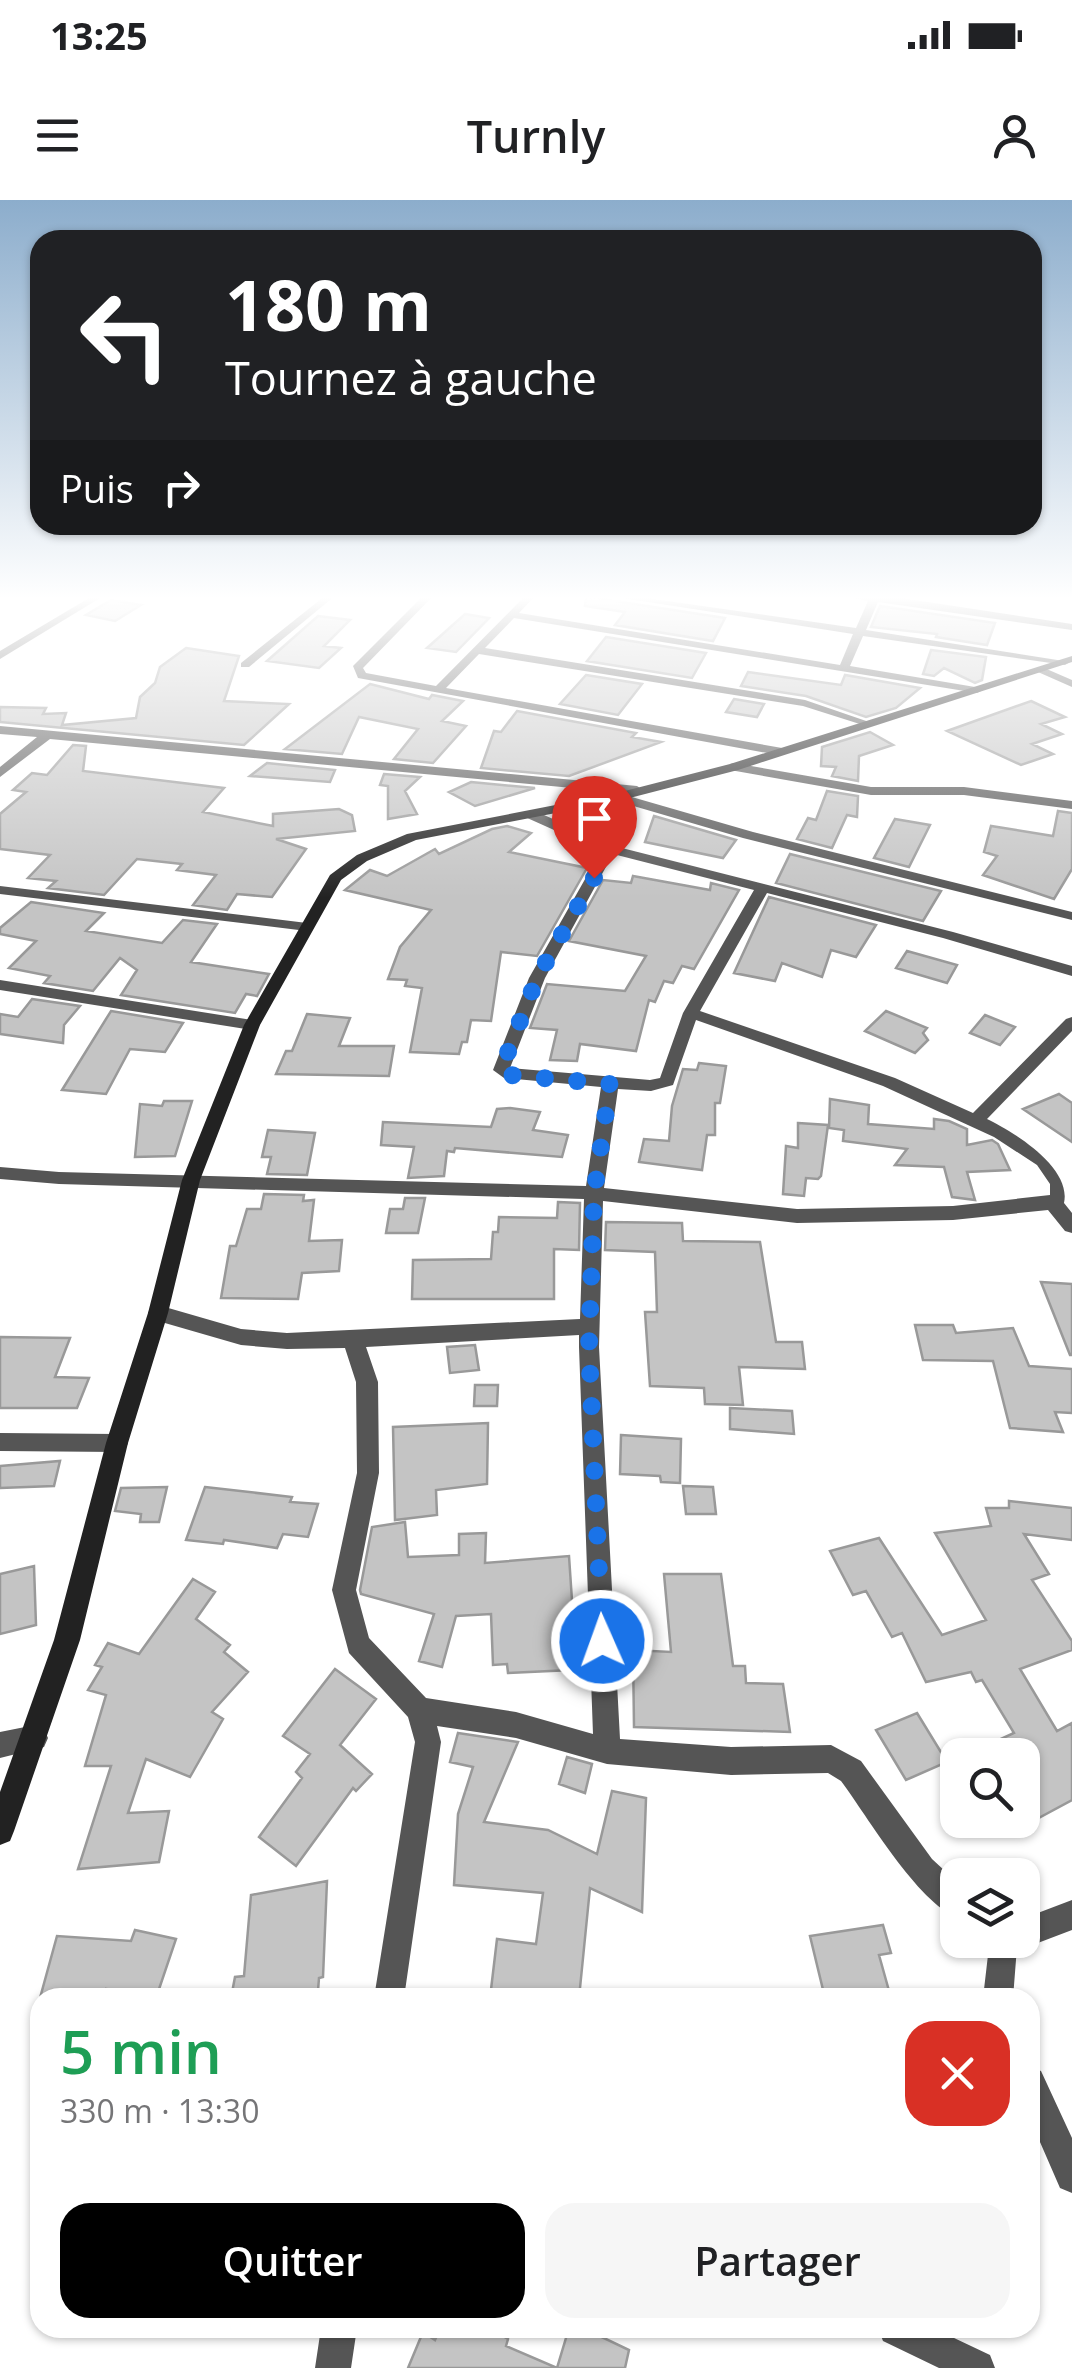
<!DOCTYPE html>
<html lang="fr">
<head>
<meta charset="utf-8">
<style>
	body { margin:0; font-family:"Open Sans",sans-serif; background:#f6f6f6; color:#202124; height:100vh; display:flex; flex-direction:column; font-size:38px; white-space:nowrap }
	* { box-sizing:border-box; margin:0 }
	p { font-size:32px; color:#757577 }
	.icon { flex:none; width:55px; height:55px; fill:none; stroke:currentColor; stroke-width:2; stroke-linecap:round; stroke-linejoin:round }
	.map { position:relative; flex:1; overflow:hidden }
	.sheet { position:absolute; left:30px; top:1788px; width:1010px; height:350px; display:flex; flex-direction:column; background:#fff; border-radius:30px; box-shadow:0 2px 8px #0004 }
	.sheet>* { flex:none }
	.guide { position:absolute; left:30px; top:30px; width:1012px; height:305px; border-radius:30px; box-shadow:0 2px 8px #0004; background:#202124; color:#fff; overflow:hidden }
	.controls { position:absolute; left:940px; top:1538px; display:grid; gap:20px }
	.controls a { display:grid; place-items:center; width:100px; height:100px; border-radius:20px; background:#fff; box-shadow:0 2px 8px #0004; font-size:50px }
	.pin { position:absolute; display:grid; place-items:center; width:85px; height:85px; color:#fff; margin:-102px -42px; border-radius:50% 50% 50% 0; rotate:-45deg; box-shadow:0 0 10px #0007 }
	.pin .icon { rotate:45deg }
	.me { position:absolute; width:110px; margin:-55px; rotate:358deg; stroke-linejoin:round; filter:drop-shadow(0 0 8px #0008) }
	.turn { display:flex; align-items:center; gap:35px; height:210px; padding:0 30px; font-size:45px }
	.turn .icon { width:130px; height:130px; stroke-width:2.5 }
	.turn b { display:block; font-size:70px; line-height:85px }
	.then { display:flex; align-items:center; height:95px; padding:0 30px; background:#0003; gap:20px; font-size:38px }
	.round { display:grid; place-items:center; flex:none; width:105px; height:105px; border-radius:30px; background:#f6f6f6 }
	.head { display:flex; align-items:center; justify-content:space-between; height:170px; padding:0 30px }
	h1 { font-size:60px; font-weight:600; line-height:75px; color:#1e9e55 }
	.primary-button { display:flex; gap:20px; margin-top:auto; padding:20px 30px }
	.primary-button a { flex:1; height:115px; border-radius:30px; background:#000; color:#fff; font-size:40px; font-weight:600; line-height:115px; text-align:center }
	.primary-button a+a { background:#f6f6f6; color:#202124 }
	.status { display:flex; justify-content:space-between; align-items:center; height:70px; padding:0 50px; background:#fff; direction:ltr }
	.status svg { height:28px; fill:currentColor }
	header { display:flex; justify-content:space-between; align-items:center; height:130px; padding:0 30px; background:#fff; font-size:45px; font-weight:600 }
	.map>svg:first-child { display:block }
	.building { fill:#c4c4c4; stroke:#999; stroke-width:2.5 }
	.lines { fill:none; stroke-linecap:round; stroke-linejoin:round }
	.street { fill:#555; fill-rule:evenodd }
	.secondary { fill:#222; fill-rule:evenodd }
	.route { stroke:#1a73e8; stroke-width:18; stroke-dasharray:0 32.4 }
</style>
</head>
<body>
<div class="status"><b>13:25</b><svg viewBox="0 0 49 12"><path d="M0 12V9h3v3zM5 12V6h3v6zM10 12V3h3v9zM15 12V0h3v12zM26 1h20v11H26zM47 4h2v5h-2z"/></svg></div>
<header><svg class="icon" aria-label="menu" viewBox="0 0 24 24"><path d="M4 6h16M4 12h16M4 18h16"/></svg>Turnly<svg class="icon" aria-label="person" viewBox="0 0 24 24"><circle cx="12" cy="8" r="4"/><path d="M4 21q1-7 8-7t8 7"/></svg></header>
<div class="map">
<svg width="1072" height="2168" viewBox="0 0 1072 2168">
	<rect width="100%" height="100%" fill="#fff"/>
	<!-- building -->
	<path class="building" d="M 586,395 L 599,395 L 602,399 L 725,418 L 713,441 L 615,425 L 625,412 L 585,406 Z
		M 111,400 L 141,405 L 115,421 L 86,415 Z
		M 880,406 L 995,423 L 987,445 L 936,437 L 937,434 L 871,427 Z
		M 465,414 L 489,418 L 456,452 L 427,448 Z
		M 318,416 L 350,420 L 324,446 L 341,448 L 319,468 L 267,461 Z
		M 606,437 L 706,453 L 692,478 L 587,461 Z
		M 186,448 L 239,456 L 224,501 L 289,504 L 244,545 L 0,522 L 0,507 L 46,508 L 43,514 L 66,513 L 62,525 L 136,518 L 140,497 L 155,483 L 160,467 Z
		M 931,450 L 986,457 L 982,480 L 975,483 L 944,468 L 934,476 L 923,474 Z
		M 748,472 L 841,485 L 845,475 L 920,488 L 896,508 L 866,517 L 806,496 L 741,486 Z
		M 586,475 L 642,484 L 618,515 L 560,504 Z
		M 370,484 L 429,499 L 432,495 L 463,501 L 442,521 L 466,526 L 433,563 L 394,559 L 418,529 L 359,517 L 342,554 L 285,549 Z
		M 734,499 L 764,504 L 757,517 L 726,512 Z
		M 1031,501 L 1065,517 L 1041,524 L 1062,534 L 1032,544 L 1053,554 L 1021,565 L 947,531 Z
		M 517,511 L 636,533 L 632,537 L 661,542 L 569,576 L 481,568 L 494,531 L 501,532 Z
		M 870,532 L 893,545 L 859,556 L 858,581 L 832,576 L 836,567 L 821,566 L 822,547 Z
		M 73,545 L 86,546 L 83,571 L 224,588 L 203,612 L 273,626 L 273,614 L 339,609 L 352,615 L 355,631 L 276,639 L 306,649 L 272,697 L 237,694 L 227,710 L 193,705 L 216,675 L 177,670 L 182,664 L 137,659 L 104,695 L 48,688 L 56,681 L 28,678 L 50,655 L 0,649 L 0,614 L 26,592 L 13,590 L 32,573 L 47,575 Z
		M 267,563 L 335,570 L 330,582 L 250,576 Z
		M 384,574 L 420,577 L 405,591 L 417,614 L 388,619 L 388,586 L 380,585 Z
		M 471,582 L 535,588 L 475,606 L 449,592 Z
		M 827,591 L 858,596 L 857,617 L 847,615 L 832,648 L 797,639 L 808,618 L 816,620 Z
		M 617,605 L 627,608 L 612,635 L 559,617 Z
		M 1058,611 L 1072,613 L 1072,669 L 1054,699 L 983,675 L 997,656 L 984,652 L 991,626 L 1053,636 Z
		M 654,616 L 736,640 L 723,658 L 645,642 Z
		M 895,619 L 930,625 L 909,667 L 874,658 Z
		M 507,626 L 531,633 L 509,652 L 587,668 L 537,756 L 501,752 L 491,821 L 471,820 L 467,842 L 462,842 L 459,854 L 410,852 L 422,788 L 405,786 L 407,780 L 388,779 L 400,747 L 431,710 L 345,690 L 370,670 L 387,676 L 435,649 L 439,654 L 492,629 Z
		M 790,654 L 941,691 L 923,721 L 776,683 Z
		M 633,676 L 710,690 L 711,683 L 739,690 L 694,769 L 682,766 L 673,783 L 664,781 L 655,802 L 649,800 L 636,851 L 580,844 L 577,861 L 550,860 L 557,830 L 530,828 L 547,784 L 625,791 L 646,756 L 569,741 L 603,680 L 631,683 Z
		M 769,697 L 876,725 L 856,757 L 831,750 L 822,777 L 782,763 L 775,781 L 734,773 Z
		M 31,702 L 104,713 L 86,731 L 162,743 L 183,720 L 217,724 L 191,762 L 269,774 L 257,796 L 246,794 L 235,813 L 121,795 L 137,770 L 120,758 L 93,791 L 44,783 L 50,776 L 9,768 L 36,741 L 0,734 L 0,728 Z
		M 907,751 L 957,765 L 947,783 L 896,768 Z
		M 32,799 L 80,806 L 64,825 L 63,843 L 0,834 L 0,814 L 18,817 Z
		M 111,811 L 183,823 L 165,852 L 130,849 L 106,894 L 62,890 Z
		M 886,811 L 927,828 L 923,833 L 928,840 L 915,853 L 865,831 Z
		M 307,814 L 350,818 L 339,846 L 394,846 L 389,876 L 276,874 L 286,851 L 292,851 Z
		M 985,815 L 1015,827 L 1000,845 L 970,833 Z
		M 699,863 L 726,866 L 720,903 L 715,903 L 715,935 L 707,935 L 702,970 L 639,962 L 644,939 L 669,941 L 672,906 L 683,869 L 697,870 Z
		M 1059,894 L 1072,903 L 1072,942 L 1023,909 Z
		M 830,899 L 869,905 L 868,924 L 934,929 L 934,919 L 949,921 L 967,929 L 967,945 L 992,940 L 998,944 L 1010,970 L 967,972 L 975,1000 L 952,997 L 944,967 L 895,965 L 907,949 L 843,941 L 844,930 L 829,928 Z
		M 164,901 L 192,901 L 175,956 L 135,957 L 140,904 L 162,906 Z
		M 510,908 L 540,912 L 533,930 L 568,935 L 562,957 L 455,948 L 454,952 L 447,951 L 444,976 L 408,978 L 414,947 L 381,945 L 383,922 L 491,927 L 497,909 Z
		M 798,923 L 828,925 L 821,976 L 818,979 L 806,978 L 804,996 L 783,994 L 786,946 L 798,948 Z
		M 268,930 L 315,933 L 307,975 L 267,974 L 271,957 L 262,957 Z
		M 264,994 L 304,995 L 303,1001 L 314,1000 L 309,1041 L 342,1040 L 339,1071 L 302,1073 L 298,1099 L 221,1098 L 230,1046 L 236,1046 L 247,1009 L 261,1009 Z
		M 405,998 L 425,998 L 418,1033 L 386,1033 L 390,1009 L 403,1009 Z
		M 558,1002 L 580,1003 L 579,1050 L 554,1049 L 554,1099 L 412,1099 L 413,1060 L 491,1059 L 493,1032 L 498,1032 L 499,1017 L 557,1018 Z
		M 606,1022 L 682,1023 L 683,1041 L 760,1042 L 776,1142 L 802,1142 L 805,1169 L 739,1167 L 743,1205 L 705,1204 L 704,1188 L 650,1186 L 645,1112 L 657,1112 L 655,1052 L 605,1050 Z
		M 1041,1082 L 1072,1084 L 1072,1155 L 1070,1155 Z
		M 915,1125 L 953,1125 L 956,1133 L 1013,1128 L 1029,1166 L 1072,1169 L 1072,1213 L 1055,1212 L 1063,1232 L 1010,1228 L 993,1161 L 923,1160 Z
		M 0,1137 L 70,1138 L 55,1177 L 89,1178 L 77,1208 L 0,1208 Z
		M 475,1145 L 479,1170 L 450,1173 L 447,1147 Z
		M 475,1185 L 498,1185 L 497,1206 L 474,1206 Z
		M 730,1208 L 792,1211 L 794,1234 L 730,1229 Z
		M 488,1223 L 487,1284 L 436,1290 L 437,1315 L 395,1320 L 393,1227 Z
		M 621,1235 L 681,1239 L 680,1283 L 661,1282 L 660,1276 L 620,1274 Z
		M 60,1261 L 54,1286 L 0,1288 L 0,1266 Z
		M 683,1286 L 713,1287 L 716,1314 L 686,1314 Z
		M 167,1287 L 159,1322 L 140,1322 L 141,1314 L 115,1311 L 121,1288 Z
		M 205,1287 L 292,1297 L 290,1302 L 318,1304 L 308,1337 L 283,1334 L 277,1348 L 224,1340 L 223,1344 L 186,1340 Z
		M 1009,1301 L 1072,1308 L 1072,1340 L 1024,1334 L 1049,1374 L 1032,1380 L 1072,1441 L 1072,1450 L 1020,1469 L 1057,1531 L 1072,1523 L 1072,1600 L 1022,1627 L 1022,1555 L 966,1555 L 1014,1533 L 982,1480 L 976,1482 L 971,1472 L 926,1482 L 902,1433 L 892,1437 L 866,1391 L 853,1395 L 830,1351 L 879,1338 L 942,1435 L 986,1420 L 935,1333 L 991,1326 L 986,1308 L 1009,1308 Z
		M 405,1322 L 408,1357 L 459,1355 L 459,1334 L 486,1333 L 485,1363 L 569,1356 L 576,1460 L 570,1461 L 571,1470 L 508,1473 L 507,1464 L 493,1465 L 491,1414 L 456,1416 L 442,1467 L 419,1461 L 434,1414 L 361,1394 L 360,1390 L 372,1327 Z
		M 34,1366 L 36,1425 L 0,1434 L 0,1374 Z
		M 664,1374 L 721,1374 L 733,1466 L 745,1466 L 746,1483 L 783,1484 L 790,1532 L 634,1527 L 633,1450 L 671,1452 Z
		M 193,1379 L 215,1392 L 196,1419 L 230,1445 L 224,1452 L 248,1472 L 212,1512 L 223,1519 L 190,1577 L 146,1559 L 128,1613 L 169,1611 L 159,1662 L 78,1669 L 111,1566 L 85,1566 L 106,1495 L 88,1490 L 102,1467 L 95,1465 L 108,1443 L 139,1454 Z
		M 335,1469 L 376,1499 L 340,1545 L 372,1574 L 356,1591 L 353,1588 L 296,1666 L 259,1637 L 302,1578 L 296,1572 L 310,1554 L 283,1536 Z
		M 917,1513 L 947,1562 L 906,1580 L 876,1530 Z
		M 458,1533 L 518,1542 L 484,1622 L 548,1630 L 597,1654 L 612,1591 L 646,1598 L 642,1712 L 590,1688 L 579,1798 L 490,1798 L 497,1739 L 536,1744 L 543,1693 L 454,1685 L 458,1614 L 473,1567 L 450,1562 Z
		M 567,1557 L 592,1564 L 585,1593 L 559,1584 Z
		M 327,1681 L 323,1777 L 319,1778 L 318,1791 L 299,1792 L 298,1798 L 231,1798 L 235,1777 L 244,1776 L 251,1695 Z
		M 883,1725 L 891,1753 L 879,1755 L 891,1798 L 825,1798 L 810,1736 Z
		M 135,1730 L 176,1739 L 156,1798 L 106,1789 L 104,1798 L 40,1798 L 57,1736 L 131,1741 Z
		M 440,2128 L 489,2128 L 508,2139 L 506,2146 L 557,2168 L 408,2168 L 423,2132 L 435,2140 Z
		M 569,2128 L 583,2128 L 629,2150 L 625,2168 L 557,2168 Z"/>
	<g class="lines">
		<!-- street -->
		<path class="street" d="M 94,395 L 105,395 L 0,459 L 0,451 Z
			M 326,395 L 336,395 L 249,467 L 241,467 L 241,463 Z
			M 424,395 L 434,395 L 363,468 L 366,473 L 436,486 L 526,395 L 536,395 L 519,413 L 840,465 L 853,434 L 603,395 L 625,395 L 856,428 L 868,401 L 842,395 L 881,395 L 1072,424 L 1072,430 L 878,402 L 866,430 L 1070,462 L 1065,465 L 863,436 L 850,466 L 981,488 L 983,490 L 977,493 L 514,418 L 485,448 L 805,500 L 872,523 L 866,526 L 803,506 L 479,454 L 446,488 L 782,548 L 782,554 L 778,555 L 358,478 L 353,466 Z
			M 1042,467 L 1072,480 L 1072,487 L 1038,472 L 1037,470 Z
			M 0,526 L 637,586 L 643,590 L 637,594 L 50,539 L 0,577 L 0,567 L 37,537 L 0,534 Z
			M 734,563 L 871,587 L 964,587 L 1072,601 L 1072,609 L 964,595 L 871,595 L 730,570 L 730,564 Z
			M 618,593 L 753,632 L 1072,712 L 1072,720 L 743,638 L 613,600 L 613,594 Z
			M 525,611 L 535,611 L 614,646 L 953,732 L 1072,766 L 1072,776 L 943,738 L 767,693 L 700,811 L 895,878 L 973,913 L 1066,819 L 1072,817 L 1072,831 L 987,919 C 1012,931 1072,967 1064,1003 L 1072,1013 L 1072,1033 L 1065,1031 L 1048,1010 L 953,1020 L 797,1023 L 603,1001 L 599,1147 L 620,1539 L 731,1547 L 831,1545 L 861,1561 L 932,1659 L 958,1683 L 958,1718 C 917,1702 868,1617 841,1581 L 828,1573 L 731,1575 L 607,1564 L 516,1538 L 437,1526 L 441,1542 L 404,1798 L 374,1798 L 415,1542 L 408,1517 L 349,1453 L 332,1390 L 357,1273 L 356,1182 L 345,1148 L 287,1149 L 241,1145 L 151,1119 L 148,1113 L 151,1107 L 158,1105 L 241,1129 L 287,1133 L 580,1119 L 584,999 L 59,984 L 0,979 L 0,967 L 59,972 L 586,986 L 601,887 L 504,878 L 493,870 L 529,778 L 601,651 L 525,617 ZM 613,654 L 754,690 L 683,813 L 660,878 L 650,880 L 510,868 L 545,778 ZM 696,820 L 883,886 L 994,937 L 1037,965 L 1050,984 L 1050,995 L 953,1006 L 797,1009 L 604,988 L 618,889 L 651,891 L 673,885 ZM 579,1135 L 579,1147 L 593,1534 L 516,1512 L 426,1498 L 369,1438 L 356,1390 L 379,1273 L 378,1182 L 366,1147 Z
			M 0,686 L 307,723 L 314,727 L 307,731 L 0,694 Z
			M 0,780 L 252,820 L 260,825 L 252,830 L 0,790 Z
			M 0,1233 L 117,1234 L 125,1236 L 128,1243 L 125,1250 L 117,1252 L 0,1251 Z
			M 35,1525 L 44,1529 L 48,1538 L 44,1547 L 0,1558 L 0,1532 Z
			M 1072,1700 L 1072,1730 L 1022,1749 L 1017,1747 L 1013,1798 L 983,1798 L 988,1755 L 985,1740 L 1022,1740 L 1022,1719 Z
			M 1030,1866 L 1041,1871 L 1072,1938 L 1072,1993 L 1060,1988 L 1030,1919 Z
			M 321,2128 L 357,2128 L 351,2168 L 315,2168 Z
			M 878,2128 L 933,2128 L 990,2155 L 995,2168 L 939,2168 L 883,2141 Z"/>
		<!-- secondary -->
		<path class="secondary" d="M 1072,456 L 1072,462 L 738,570 L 618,601 L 416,640 L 367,661 L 341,680 L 260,825 L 200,980 L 168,1113 L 128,1243 L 80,1440 L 14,1631 L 10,1641 L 0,1645 L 0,1592 L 54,1440 L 106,1243 L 148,1113 L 182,980 L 244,825 L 330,675 L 357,655 L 407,634 L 617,593 L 730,564 Z"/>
	</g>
	<!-- sky -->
	<linearGradient id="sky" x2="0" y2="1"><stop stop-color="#8cadcc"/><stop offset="0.57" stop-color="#fff"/><stop offset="1" stop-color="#fff" stop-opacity="0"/></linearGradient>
	<rect width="1072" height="698" fill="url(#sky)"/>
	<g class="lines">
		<!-- route -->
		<path class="route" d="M 594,678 L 537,778 L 501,870 L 510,875 L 610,884 L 594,994 L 589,1147 L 602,1441"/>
	</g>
</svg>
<div class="controls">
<a><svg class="icon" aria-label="search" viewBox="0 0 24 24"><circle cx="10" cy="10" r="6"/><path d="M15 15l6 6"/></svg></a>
<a><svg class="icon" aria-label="layers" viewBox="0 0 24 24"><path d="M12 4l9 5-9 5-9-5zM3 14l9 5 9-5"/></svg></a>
</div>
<div class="pin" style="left:594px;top:678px;background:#d93025"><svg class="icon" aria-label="arrive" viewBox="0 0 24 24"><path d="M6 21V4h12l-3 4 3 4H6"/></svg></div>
<svg class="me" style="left:602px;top:1441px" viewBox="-20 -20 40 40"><circle r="17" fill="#1a73e8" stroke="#fff" stroke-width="3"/><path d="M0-11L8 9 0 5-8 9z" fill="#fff"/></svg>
<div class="guide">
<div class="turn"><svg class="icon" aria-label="left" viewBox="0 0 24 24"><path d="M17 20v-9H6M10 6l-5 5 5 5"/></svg><div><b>180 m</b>Tournez à gauche</div></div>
<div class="then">Puis<svg class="icon" aria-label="right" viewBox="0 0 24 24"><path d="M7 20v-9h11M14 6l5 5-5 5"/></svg></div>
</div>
<section class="sheet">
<div class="head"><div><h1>5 min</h1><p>330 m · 13:30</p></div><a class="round" style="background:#d93025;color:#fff"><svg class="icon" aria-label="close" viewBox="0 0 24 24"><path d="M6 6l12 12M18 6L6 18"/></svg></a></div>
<div class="primary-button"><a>Quitter</a><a>Partager</a></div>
</section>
</div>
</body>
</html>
